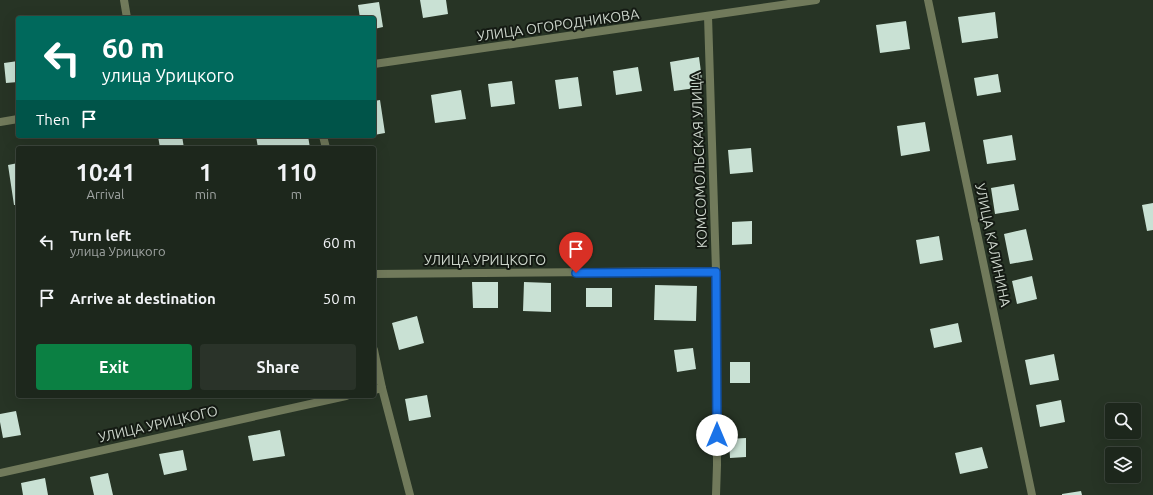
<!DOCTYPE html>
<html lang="en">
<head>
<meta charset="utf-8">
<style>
	body { margin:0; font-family:Ubuntu,sans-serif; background:#2a3329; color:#f1f3f6; height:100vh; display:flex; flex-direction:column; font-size:15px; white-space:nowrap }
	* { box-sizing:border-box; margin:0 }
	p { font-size:13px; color:#a0a5a3 }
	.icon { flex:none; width:22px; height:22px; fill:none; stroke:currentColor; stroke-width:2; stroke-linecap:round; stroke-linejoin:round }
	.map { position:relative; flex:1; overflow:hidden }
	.panel { position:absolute; left:16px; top:146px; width:360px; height:252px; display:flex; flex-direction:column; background:#1d271c; border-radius:4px; box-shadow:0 4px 16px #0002,0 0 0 1px #3b443b }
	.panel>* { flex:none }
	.guide { position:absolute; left:16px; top:16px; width:360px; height:122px; border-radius:4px; box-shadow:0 4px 16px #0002,0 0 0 1px #3b443b; background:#00695c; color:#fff; overflow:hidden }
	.buttons { position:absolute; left:1105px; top:403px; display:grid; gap:8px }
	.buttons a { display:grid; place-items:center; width:36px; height:36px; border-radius:4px; background:#1d271c; box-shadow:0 4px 16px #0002,0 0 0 1px #3b443b; font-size:20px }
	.pin { position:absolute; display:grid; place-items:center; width:34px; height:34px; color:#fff; margin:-41px -17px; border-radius:50% 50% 50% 0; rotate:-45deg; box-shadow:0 0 4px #0007 }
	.pin .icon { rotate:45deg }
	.me { position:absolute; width:44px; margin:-22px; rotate:0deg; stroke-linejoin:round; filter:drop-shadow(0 0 3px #0008) }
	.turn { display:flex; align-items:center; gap:14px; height:84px; padding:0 20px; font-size:18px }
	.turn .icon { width:52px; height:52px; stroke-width:2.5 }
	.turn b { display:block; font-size:28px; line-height:34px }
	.then { display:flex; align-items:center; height:38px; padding:0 20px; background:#0003; gap:8px; font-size:15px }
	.eta { display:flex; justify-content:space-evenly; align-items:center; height:68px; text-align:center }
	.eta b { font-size:24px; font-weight:700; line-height:28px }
	.button { display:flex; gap:8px; margin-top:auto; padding:8px 20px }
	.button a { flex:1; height:46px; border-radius:4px; background:#0b8043; color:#fff; font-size:16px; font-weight:700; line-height:46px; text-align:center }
	.button a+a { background:#2a3329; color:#f1f3f6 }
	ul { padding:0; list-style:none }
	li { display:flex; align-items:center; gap:12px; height:56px; padding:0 20px }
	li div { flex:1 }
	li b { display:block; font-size:15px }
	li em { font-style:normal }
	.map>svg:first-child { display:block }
	.building { fill:#c9e1d4 }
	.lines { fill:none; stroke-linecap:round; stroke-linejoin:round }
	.service { stroke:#717a5b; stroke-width:8 }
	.minor { stroke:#717a5b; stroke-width:8 }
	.tertiary { stroke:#717a5b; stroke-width:8 }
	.route-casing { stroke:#114b97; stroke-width:10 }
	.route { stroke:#1a73e8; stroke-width:7 }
	.labels { text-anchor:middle; stroke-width:4; stroke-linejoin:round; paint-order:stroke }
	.street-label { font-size:14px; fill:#ccd5cb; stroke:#141a13 }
</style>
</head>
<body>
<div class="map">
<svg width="1153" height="495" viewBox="0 0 1153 495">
	<rect width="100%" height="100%" fill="#273425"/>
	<!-- building -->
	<path class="building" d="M 420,0 L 446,0 L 448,14 L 423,18 Z
		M 379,2 L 383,27 L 374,29 L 374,18 L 360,18 L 358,5 Z
		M 995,12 L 998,38 L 962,43 L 958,17 Z
		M 906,21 L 910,49 L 880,53 L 876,25 Z
		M 699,57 L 703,87 L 674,91 L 670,62 Z
		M 18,61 L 18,82 L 6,83 L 4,63 Z
		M 638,67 L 642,91 L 616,95 L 613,71 Z
		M 998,74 L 1001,92 L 977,96 L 974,78 Z
		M 578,77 L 582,106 L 559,109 L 555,80 Z
		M 512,81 L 515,104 L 491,107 L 488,84 Z
		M 461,90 L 466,119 L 435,123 L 431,95 Z
		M 380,100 L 385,133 L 374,135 L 374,101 Z
		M 925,122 L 930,151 L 901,156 L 897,126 Z
		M 1012,135 L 1016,160 L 987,164 L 983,140 Z
		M 158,136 L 182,136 L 184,148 L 160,148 Z
		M 256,136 L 308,136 L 310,148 L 258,148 Z
		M 751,148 L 753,172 L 730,174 L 728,150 Z
		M 18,163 L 18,205 L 14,205 L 8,165 Z
		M 1014,184 L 1019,210 L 995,214 L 991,188 Z
		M 1153,203 L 1153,230 L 1147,231 L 1142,205 Z
		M 752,221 L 752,244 L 732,245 L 732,222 Z
		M 1026,229 L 1033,260 L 1010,264 L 1004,234 Z
		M 939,236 L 943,260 L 920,264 L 916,240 Z
		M 1032,276 L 1037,299 L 1017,304 L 1012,281 Z
		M 472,282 L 498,282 L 498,308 L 473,308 Z
		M 524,282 L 551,283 L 551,312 L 523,311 Z
		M 655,285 L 697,286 L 696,321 L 654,320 Z
		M 586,288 L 612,288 L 612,307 L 586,307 Z
		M 417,316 L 424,343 L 399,350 L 392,323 Z
		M 958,323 L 962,342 L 934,348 L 930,329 Z
		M 693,348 L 696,369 L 677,372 L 674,350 Z
		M 1054,354 L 1059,380 L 1030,385 L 1025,360 Z
		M 730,362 L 750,362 L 750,383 L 730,383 Z
		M 427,395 L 431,417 L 409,421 L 405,399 Z
		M 1061,400 L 1065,422 L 1040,427 L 1036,405 Z
		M 16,411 L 21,435 L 3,438 L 0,422 L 0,414 Z
		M 280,430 L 285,456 L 253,461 L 248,436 Z
		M 746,438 L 746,457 L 730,458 L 729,439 Z
		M 982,447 L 988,468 L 960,474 L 955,453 Z
		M 183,450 L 187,470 L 164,475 L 159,454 Z
		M 108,473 L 113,495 L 94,495 L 90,477 Z
		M 45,478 L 48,495 L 23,495 L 21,483 Z
		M 1081,491 L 1082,495 L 1062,495 L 1062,494 Z"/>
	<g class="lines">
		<!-- service -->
		<path class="service" d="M 382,388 L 410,495"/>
		<!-- minor -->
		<path class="minor" d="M 124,0 L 127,18
			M 708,16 L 716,271 L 717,465 L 716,495
			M 323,136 L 326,148
			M 374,274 L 716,271
			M 374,350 L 382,388 L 374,390
			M 0,473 L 346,396"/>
		<!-- tertiary -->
		<path class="tertiary" d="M 928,0 L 1032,495
			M 374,64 L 816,0
			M 0,122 L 18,119"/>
	</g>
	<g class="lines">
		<!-- route casing -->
		<g class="route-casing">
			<path id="route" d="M 576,273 L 716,272 L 717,435"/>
		</g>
		<!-- route -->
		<use href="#route" class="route"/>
	</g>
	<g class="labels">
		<!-- street labels -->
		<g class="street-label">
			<text transform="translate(558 25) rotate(-8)" y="5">УЛИЦА ОГОРОДНИКОВА</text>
			<text transform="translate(699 160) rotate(-92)" y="5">КОМСОМОЛЬСКАЯ УЛИЦА</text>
			<text transform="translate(993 245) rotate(78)" y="5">УЛИЦА КАЛИНИНА</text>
			<text x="485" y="265">УЛИЦА УРИЦКОГО</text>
			<text transform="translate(158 424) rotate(-13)" y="5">УЛИЦА УРИЦКОГО</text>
		</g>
	</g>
</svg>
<div class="buttons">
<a><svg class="icon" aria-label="search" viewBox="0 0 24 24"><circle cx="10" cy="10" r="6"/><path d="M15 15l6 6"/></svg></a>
<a><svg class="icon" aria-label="layers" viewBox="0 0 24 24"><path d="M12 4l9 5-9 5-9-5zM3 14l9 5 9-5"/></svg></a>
</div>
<div class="pin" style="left:576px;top:273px;background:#d93025"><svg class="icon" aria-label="arrive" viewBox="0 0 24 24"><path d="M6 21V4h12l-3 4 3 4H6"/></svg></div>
<svg class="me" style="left:717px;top:435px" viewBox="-20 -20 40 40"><circle r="19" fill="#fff"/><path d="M0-13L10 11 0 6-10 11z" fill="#1a73e8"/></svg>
<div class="guide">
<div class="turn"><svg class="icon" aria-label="left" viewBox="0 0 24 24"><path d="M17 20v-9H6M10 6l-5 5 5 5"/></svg><div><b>60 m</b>улица Урицкого</div></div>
<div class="then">Then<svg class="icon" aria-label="arrive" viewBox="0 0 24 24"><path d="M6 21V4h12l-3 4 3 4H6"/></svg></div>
</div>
<section class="panel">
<div class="eta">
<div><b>10:41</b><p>Arrival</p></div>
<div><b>1</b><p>min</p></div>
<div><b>110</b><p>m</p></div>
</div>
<ul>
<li><svg class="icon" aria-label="left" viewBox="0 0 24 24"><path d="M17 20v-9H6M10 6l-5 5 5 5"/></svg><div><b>Turn left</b><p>улица Урицкого</p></div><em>60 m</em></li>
<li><svg class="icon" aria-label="arrive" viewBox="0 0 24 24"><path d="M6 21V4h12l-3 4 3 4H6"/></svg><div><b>Arrive at destination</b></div><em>50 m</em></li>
</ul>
<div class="button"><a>Exit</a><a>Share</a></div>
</section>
</div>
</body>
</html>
